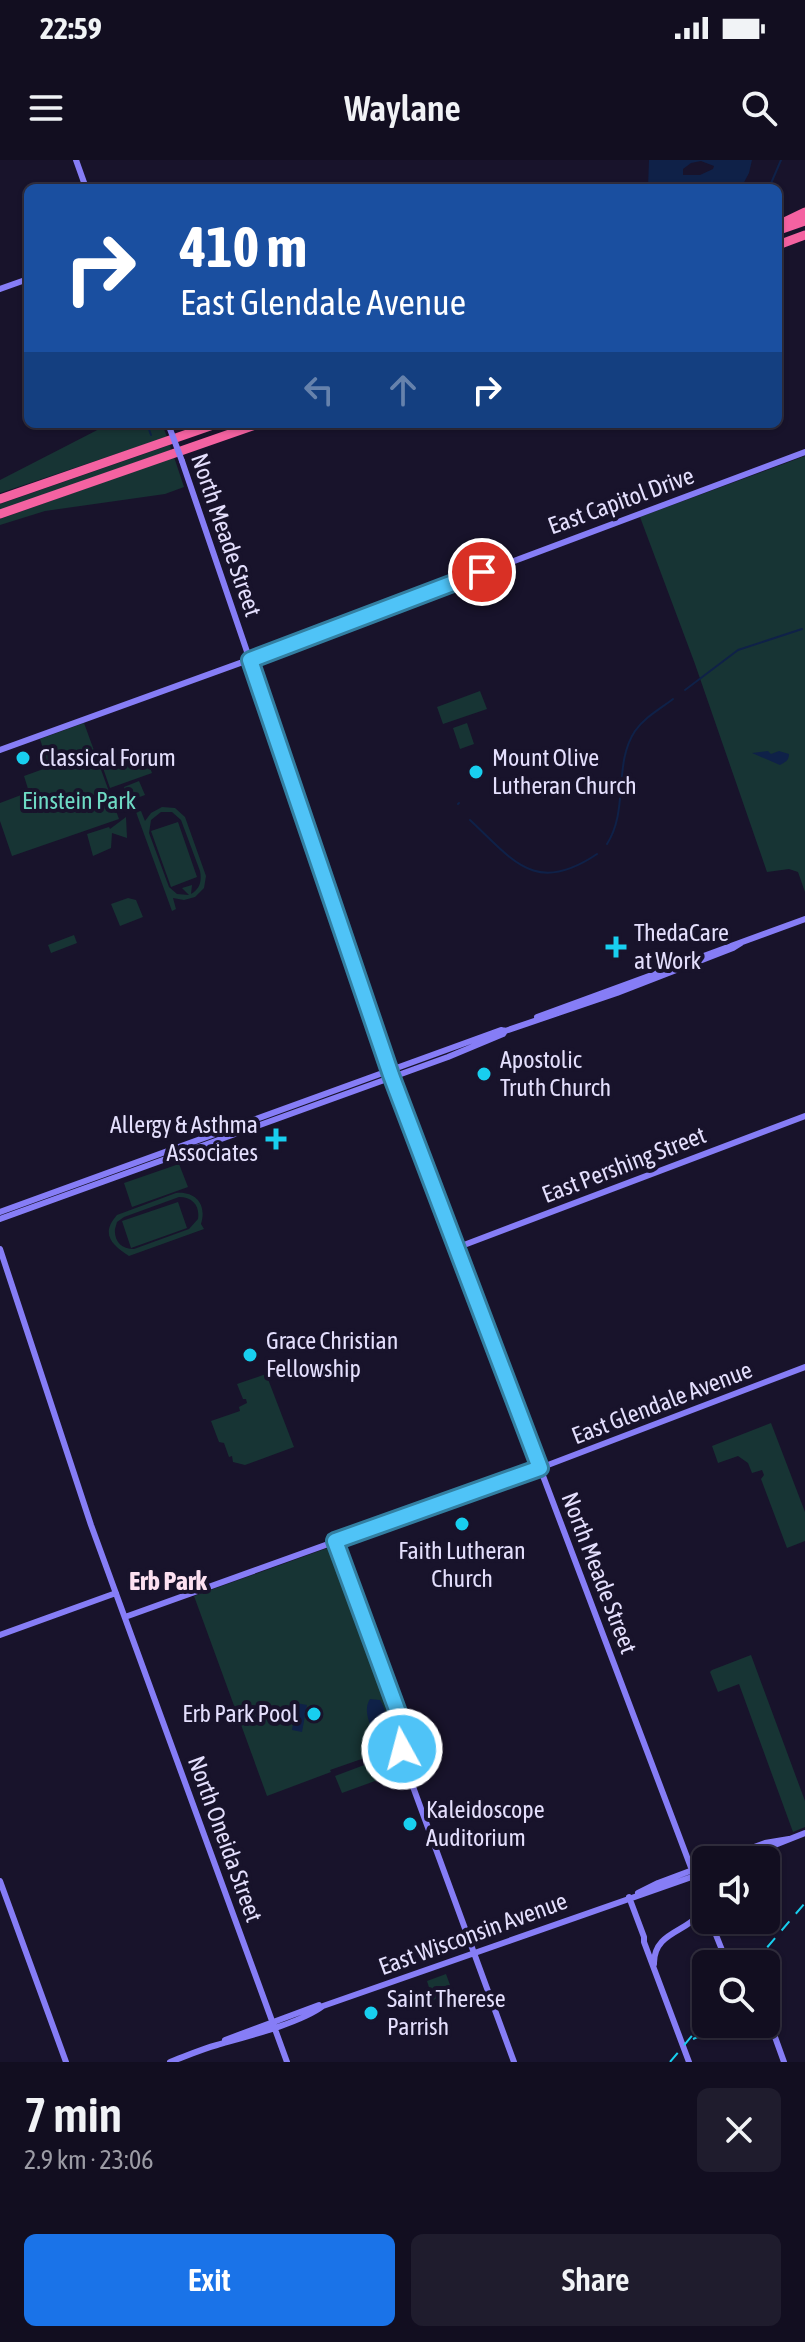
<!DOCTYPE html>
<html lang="en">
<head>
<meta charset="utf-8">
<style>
	body { margin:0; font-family:"Asap Condensed",sans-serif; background:#1f1c2d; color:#f1f3f6; height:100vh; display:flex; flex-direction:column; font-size:30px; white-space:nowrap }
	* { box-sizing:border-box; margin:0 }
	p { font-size:26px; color:#9c9ca5 }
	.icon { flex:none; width:44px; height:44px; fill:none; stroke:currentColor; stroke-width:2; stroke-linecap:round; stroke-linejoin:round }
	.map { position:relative; height:1902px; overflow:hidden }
	.panel { display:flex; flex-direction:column; background:#120e20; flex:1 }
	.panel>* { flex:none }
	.hud { position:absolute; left:24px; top:24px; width:758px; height:244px; border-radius:12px; box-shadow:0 2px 6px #0004,0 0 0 2px #312e3e; background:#1a4fa0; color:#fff; overflow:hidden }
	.controls { position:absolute; left:692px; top:1686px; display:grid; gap:16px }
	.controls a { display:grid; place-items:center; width:88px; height:88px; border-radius:12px; background:#120e20; box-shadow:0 2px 6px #0004,0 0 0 2px #312e3e; font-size:40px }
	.pin { position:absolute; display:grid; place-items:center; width:68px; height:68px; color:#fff; margin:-34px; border:4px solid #fff; border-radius:50%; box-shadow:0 2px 8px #0007 }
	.me { position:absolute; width:88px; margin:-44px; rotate:353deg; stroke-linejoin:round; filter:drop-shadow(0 0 6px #0008) }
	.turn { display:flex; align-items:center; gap:28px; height:168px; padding:0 24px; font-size:36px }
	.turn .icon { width:104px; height:104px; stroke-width:2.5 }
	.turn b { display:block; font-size:56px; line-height:68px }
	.lanes { display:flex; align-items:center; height:76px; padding:0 24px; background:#0003; justify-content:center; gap:40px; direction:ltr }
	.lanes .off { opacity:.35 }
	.round { display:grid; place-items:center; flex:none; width:84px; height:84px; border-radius:12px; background:#1f1c2d }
	.head { display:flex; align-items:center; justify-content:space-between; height:136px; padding:0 24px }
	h1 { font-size:48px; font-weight:600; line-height:60px }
	.button { display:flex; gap:16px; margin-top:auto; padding:16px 24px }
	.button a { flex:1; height:92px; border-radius:12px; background:#1a73e8; color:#fff; font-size:32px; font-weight:600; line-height:92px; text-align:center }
	.button a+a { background:#1f1c2d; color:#f1f3f6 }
	.status { display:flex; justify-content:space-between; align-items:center; height:56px; padding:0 40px; background:#120e20; direction:ltr }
	.status svg { height:22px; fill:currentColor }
	header { display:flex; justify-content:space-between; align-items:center; height:104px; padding:0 24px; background:#120e20; font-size:36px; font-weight:600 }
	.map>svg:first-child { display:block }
	.green { fill:#173434; fill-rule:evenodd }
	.water { fill:#0f2148; fill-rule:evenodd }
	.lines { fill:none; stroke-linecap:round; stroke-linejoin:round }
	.stream { stroke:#0f2148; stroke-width:2 }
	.secondary { stroke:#867df6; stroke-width:6 }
	.highway { stroke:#f462a1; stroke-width:9 }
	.rail { stroke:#18cfef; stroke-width:2; stroke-dasharray:12 10; stroke-linecap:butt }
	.secondary-bridge { stroke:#867df6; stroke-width:6 }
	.route-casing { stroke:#337fa1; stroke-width:20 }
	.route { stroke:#4fc3f7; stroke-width:14 }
	.poi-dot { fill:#18cfef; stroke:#18132b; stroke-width:3 }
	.labels { text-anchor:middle; stroke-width:8; stroke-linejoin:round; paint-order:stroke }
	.street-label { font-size:24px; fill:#e4dffd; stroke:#18132b }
	.poi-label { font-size:24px; fill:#e4dffd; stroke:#18132b; text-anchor:start }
	.park-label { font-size:24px; fill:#6edac4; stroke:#18132b }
	.neighbourhood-label { font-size:26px; font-weight:bold; fill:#fde1f1; stroke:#18132b }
</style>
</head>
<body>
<div class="status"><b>22:59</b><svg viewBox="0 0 49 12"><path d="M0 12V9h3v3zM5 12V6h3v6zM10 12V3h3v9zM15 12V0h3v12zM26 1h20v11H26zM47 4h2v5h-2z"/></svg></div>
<header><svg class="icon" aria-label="menu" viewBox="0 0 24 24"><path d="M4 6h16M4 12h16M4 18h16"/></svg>Waylane<svg class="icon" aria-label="search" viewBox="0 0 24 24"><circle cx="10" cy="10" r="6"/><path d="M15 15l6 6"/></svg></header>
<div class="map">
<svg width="805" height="1902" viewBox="0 0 805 1902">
	<rect width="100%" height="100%" fill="#18132b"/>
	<!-- green -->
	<path class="green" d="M 109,264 L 162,264 L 167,277 L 0,333 L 0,320 Z
		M 170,285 L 171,290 L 0,350 L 0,344 Z
		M 805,296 L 805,732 L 798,712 L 789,709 L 767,712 L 695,504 L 640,357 Z
		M 174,297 L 184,327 L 165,334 L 45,351 L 0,365 L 0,359 Z
		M 480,531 L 487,549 L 443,564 L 437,547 Z
		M 84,563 L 119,659 L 12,696 L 0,661 L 0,643 L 29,632 L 24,616 L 49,607 L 40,579 Z
		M 467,563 L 474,584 L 460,589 L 453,568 Z
		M 130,598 L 133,606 L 148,602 L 152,613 L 110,628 L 103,608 Z
		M 139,621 L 145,635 L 129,641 L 124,627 Z
		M 162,647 L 175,648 L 185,657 L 206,716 L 204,728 L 195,737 L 184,740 L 173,738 L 176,749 L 172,751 L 136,652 L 141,651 L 145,661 L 151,653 ZM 161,652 L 172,652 L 181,660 L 200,711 C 202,721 200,729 191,734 L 192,725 L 182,728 L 189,735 L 177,734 L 169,727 L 149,673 L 151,660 Z
		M 126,657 L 127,678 L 112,673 L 111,688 L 93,696 L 87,674 L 109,667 L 110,669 Z
		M 178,662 L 197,717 L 171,727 L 151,671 Z
		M 128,738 L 136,740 L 143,757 L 120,766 L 111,744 Z
		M 74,775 L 77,783 L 51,793 L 48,785 Z
		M 179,1004 L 188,1027 L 132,1047 L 124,1023 Z
		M 176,1033 C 196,1031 207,1045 201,1064 L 204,1069 L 129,1096 C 112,1085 100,1074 117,1055 ZM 179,1037 C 193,1037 200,1046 198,1059 L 189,1069 L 134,1089 C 121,1089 114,1081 115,1069 L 117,1062 L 124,1057 Z
		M 178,1042 L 187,1068 L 131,1088 L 122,1061 Z
		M 266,1214 L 294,1287 L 245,1305 L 233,1302 L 232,1296 L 229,1297 L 224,1283 L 219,1282 L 211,1261 L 240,1251 L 239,1247 L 247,1243 L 246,1239 L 243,1239 L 237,1224 Z
		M 771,1263 L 805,1352 L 805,1381 L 787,1388 L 761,1319 L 764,1315 L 762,1310 L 752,1313 L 748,1303 L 738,1296 L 718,1303 L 712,1286 Z
		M 333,1386 L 400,1567 L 399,1586 L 330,1610 L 331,1612 L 267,1636 L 194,1436 Z
		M 751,1495 L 805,1641 L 805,1667 L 793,1672 L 739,1524 L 718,1532 L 710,1512 L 712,1510 Z
		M 393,1589 L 393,1602 L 397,1613 L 342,1633 L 335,1616 L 375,1601 Z
		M 446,1814 L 453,1833 L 433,1840 L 427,1821 Z"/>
	<!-- water -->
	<path class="water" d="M 649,0 L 752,0 L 749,13 L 741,28 L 648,28 ZM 701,1 L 714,6 L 713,9 L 700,15 L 683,15 L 683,9 L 691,3 Z
		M 768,591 L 771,594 L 779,591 L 789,594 C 789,601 785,602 780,605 L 752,593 Z
		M 370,1539 L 380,1540 C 385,1547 393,1572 385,1580 C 384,1581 381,1581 379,1581 C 371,1569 362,1551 370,1539 Z
		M 296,1543 L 307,1545 L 302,1572 L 292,1570 Z"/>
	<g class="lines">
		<!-- stream -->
		<path class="stream" d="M 769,28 L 781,0
			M 147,264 L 151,275
			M 685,530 L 738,490 L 802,469
			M 458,644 L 459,643
			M 470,660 C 513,700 535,736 597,694
			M 607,684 C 629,650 613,604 635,571 C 645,557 660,549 673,539"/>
		<!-- secondary -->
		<path class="secondary" d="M 76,0 L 86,28
			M 0,129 L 28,119
			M 182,301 L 390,911 L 701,1734 C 710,1774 653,1763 654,1804
			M 0,590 L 298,482 L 805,292
			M 537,857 L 805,759
			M 0,1052 L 501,870 L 505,871 L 617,833 L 733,788 L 741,783
			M 0,1059 L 448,897 L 503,874 L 505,871
			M 456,1088 L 805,956
			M 0,1089 L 91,1365 L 287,1902
			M 335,1381 L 403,1566 L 402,1593 L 405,1605 L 514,1902
			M 125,1457 L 540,1308 L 805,1207
			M 0,1475 L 116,1433
			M 719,1700 L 765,1683 L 789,1679
			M 737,1700 L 805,1673
			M 0,1721 L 66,1902
			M 638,1733 L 658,1723 L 706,1705
			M 629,1737 L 644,1777 L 644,1782 L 689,1902
			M 710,1760 L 722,1790 L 735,1804
			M 766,1852 L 784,1902
			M 225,1880 L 319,1845
			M 170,1902 C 186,1896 202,1889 217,1885 C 245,1877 301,1863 323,1846 L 706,1712"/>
		<!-- highway -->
		<path class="highway" d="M 778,65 L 805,52
			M 782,69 L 805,61
			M 778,85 L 805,75
			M 0,339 L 216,264
			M 0,354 L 258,264"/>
		<!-- rail -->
		<path class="rail" d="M 753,1804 L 805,1743
			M 693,1879 L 729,1864
			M 670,1902 L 706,1859"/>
		<!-- secondary-bridge -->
		<path class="secondary-bridge" d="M 170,269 L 182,301"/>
	</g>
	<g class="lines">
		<!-- route casing -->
		<g class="route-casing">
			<path id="route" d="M 402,1589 L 403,1566 L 335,1381 L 540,1308 L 391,915 L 250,500 L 482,412"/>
		</g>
		<!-- route -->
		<use href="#route" class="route"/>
	</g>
	<!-- markers -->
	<g class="poi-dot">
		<circle cx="23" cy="598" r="8"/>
		<circle cx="476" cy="612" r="8"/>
		<path d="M612 775h8v8h8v8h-8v8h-8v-8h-8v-8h8z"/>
		<circle cx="484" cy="914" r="8"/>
		<path d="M272 967h8v8h8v8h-8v8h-8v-8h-8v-8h8z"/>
		<circle cx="250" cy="1195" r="8"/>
		<circle cx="462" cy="1364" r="8"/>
		<circle cx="314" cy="1554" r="8"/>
		<circle cx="410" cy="1664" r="8"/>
		<circle cx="371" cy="1853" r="8"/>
	</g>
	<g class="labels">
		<!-- street labels -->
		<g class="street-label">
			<text transform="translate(621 341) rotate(-20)" y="8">East Capitol Drive</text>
			<text transform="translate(226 375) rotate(71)" y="8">North Meade Street</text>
			<text transform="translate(624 1005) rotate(-21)" y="8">East Pershing Street</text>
			<text transform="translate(662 1243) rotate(-21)" y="8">East Glendale Avenue</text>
			<text transform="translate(599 1413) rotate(69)" y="8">North Meade Street</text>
			<text transform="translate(225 1679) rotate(70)" y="8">North Oneida Street</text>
			<text transform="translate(473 1774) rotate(-20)" y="8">East Wisconsin Avenue</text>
		</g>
		<!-- poi labels -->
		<g class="poi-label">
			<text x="39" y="606">Classical Forum</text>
			<text x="492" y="606">Mount Olive<tspan x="492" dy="28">Lutheran Church</tspan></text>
			<text x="634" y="781">ThedaCare<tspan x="634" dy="28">at Work</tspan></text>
			<text x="500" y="908">Apostolic<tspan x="500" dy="28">Truth Church</tspan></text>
			<text x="258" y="973" text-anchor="end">Allergy &amp; Asthma<tspan x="258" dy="28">Associates</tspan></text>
			<text x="266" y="1189">Grace Christian<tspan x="266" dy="28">Fellowship</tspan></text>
			<text x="462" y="1399" text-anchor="middle">Faith Lutheran<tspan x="462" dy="28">Church</tspan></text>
			<text x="298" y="1562" text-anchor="end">Erb Park Pool</text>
			<text x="426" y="1658">Kaleidoscope<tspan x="426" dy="28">Auditorium</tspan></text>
			<text x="387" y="1847">Saint Therese<tspan x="387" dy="28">Parrish</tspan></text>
		</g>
		<!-- park labels -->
		<g class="park-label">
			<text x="79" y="649">Einstein Park</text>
		</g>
		<!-- neighbourhood labels -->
		<g class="neighbourhood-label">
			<text x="168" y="1430">Erb Park</text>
		</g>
	</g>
</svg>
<div class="controls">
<a><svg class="icon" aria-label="sound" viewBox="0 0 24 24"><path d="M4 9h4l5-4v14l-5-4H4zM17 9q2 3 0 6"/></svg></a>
<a><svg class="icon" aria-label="search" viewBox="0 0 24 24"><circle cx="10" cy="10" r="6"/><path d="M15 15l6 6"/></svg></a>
</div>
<div class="pin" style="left:482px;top:412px;background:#d93025"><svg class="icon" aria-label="arrive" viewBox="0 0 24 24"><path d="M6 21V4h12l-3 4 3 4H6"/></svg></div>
<svg class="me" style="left:402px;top:1589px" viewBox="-20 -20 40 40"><circle r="17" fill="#4fc3f7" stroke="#fff" stroke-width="3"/><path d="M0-11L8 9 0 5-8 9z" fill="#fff"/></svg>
<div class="hud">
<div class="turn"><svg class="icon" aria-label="right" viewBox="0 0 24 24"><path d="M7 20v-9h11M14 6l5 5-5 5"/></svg><div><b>410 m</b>East Glendale Avenue</div></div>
<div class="lanes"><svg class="icon off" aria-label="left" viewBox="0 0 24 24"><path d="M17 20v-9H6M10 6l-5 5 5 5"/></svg><svg class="icon off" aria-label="ahead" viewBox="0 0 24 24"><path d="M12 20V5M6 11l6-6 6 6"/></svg><svg class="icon" aria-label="right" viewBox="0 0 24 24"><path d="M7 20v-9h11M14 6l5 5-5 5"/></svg></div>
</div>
</div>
<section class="panel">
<div class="head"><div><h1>7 min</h1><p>2.9 km · 23:06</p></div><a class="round"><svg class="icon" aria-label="close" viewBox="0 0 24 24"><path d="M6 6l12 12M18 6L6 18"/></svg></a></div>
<div class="button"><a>Exit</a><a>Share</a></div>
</section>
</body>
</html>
